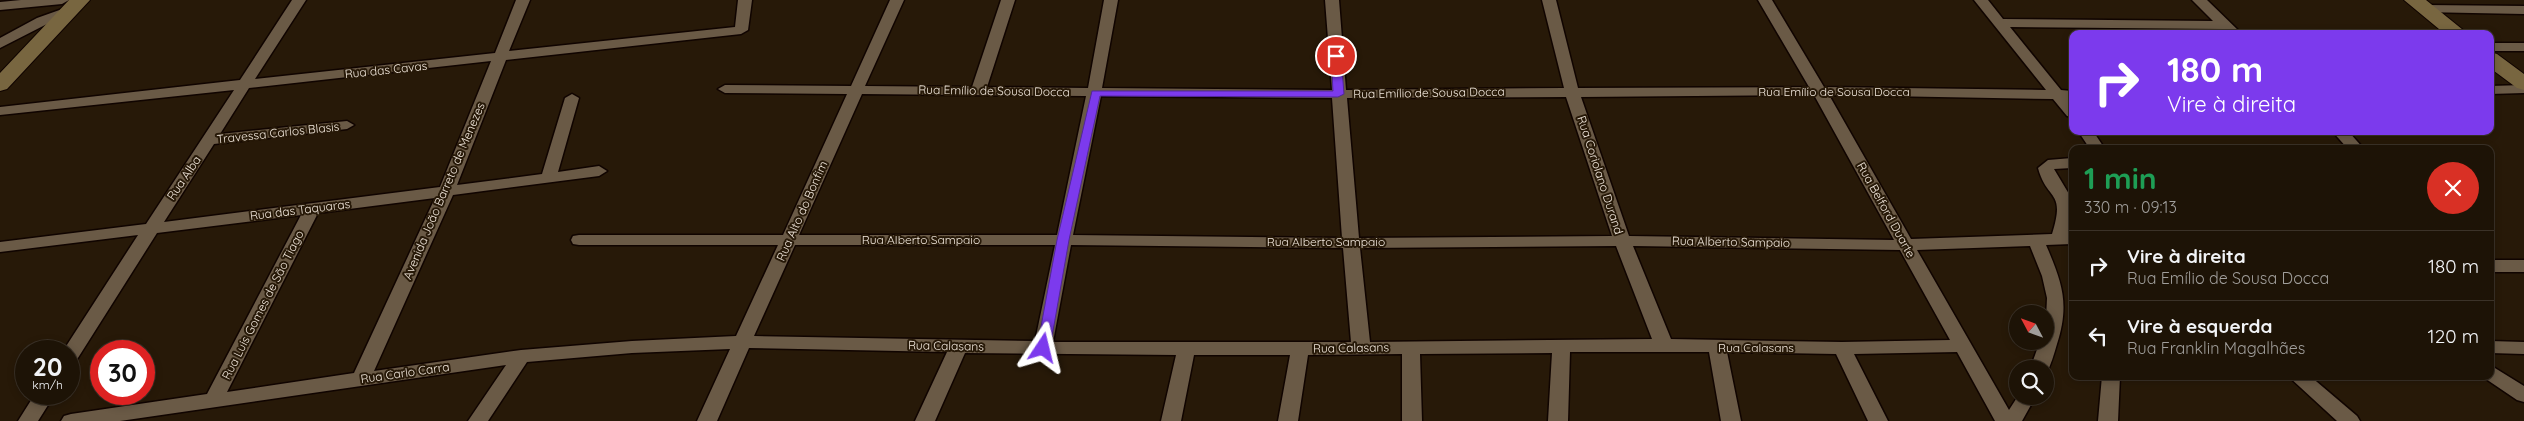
<!DOCTYPE html>
<html lang="pt">
<head>
<meta charset="utf-8">
<style>
	body { margin:0; font-family:Quicksand,sans-serif; background:#251c10; color:#f1f3f6; height:100vh; display:flex; flex-direction:column; font-size:19px; white-space:nowrap }
	* { box-sizing:border-box; margin:0 }
	p { font-size:16px; color:#a09e9b }
	.icon { flex:none; width:28px; height:28px; fill:none; stroke:currentColor; stroke-width:2; stroke-linecap:round; stroke-linejoin:round }
	.map { position:relative; flex:1; overflow:hidden }
	.drawer { position:absolute; left:2069px; top:145px; width:425px; height:235px; display:flex; flex-direction:column; background:#1d1306; border-radius:10px; box-shadow:0 2px 8px #0003,0 0 0 1px #3b3228 }
	.drawer>* { flex:none }
	.banner { position:absolute; left:2069px; top:30px; width:425px; height:105px; border-radius:10px; box-shadow:0 2px 8px #0003,0 0 0 1px #3b3228; background:#7c3aed; color:#fff; overflow:hidden }
	.needle { width:32px; rotate:311deg }
	.buttons { position:absolute; left:2009px; top:305px; display:grid; gap:10px }
	.buttons a { display:grid; place-items:center; width:45px; height:45px; border-radius:50%; background:#1d1306; box-shadow:0 2px 8px #0003,0 0 0 1px #3b3228; font-size:25px }
	.speed { position:absolute; left:15px; top:340px; display:flex; gap:10px; font-size:25px; font-weight:700; text-align:center }
	.speed>* { display:grid; place-content:center; width:65px; height:65px; border-radius:50%; background:#1d1306; box-shadow:0 2px 8px #0003,0 0 0 1px #3b3228; line-height:1 }
	.speed small { font-size:12px; font-weight:400 }
	.speed .limit { border:8px solid #d22; background:#fff; color:#111 }
	.pin { position:absolute; display:grid; place-items:center; width:42px; height:42px; color:#fff; margin:-21px; border:2px solid #fff; border-radius:50%; box-shadow:0 1px 5px #0007 }
	.me { position:absolute; width:55px; margin:-28px; rotate:10deg; stroke-linejoin:round; filter:drop-shadow(0 0 4px #0008) }
	.turn { display:flex; align-items:center; gap:18px; height:105px; padding:0 15px; font-size:22px }
	.turn .icon { width:65px; height:65px; stroke-width:2.5 }
	.turn b { display:block; font-size:35px; line-height:42px }
	.round { display:grid; place-items:center; flex:none; width:52px; height:52px; border-radius:26px; background:#251c10 }
	.headline { display:flex; align-items:center; justify-content:space-between; height:85px; padding:0 15px }
	h1 { font-size:30px; font-weight:800; line-height:38px; color:#1e9e55 }
	ul { padding:0; list-style:none }
	li { display:flex; align-items:center; gap:15px; height:70px; padding:0 15px; border-top:1px solid #3b3228 }
	li div { flex:1 }
	li b { display:block; font-size:19px }
	li em { font-style:normal }
	.map>svg:first-child { display:block }
	.lines { fill:none; stroke-linecap:round; stroke-linejoin:round }
	.street-casing { stroke:#100400; stroke-width:3 }
	.secondary-casing { stroke:#100400; stroke-width:2 }
	.street { fill:#6a5a46; fill-rule:evenodd }
	.secondary { fill:#786640; fill-rule:evenodd }
	.route { fill:#7c3aed; stroke:#51269a }
	.labels { text-anchor:middle; stroke-width:4; stroke-linejoin:round; paint-order:stroke }
	.street-label { font-size:12px; fill:#f1e7dc; stroke:#271908 }
</style>
</head>
<body>
<div class="map">
<svg width="2524" height="421" viewBox="0 0 2524 421">
	<rect width="100%" height="100%" fill="#271908"/>
	<g class="lines">
		<!-- street casing -->
		<g class="street-casing">
			<path id="street" d="M 21,0 L 69,0 L 62,4 L 0,10 L 0,2 Z
				M 292,0 L 306,0 L 255,79 L 495,53 L 516,0 L 530,0 L 509,51 L 735,27 L 738,0 L 752,0 L 748,30 L 741,34 L 506,60 L 457,185 L 542,174 L 565,98 L 572,94 L 579,98 L 558,172 L 599,166 L 607,171 L 599,176 L 453,195 L 374,371 L 521,350 L 632,341 L 736,336 L 778,245 L 579,245 L 573,244 L 571,240 L 573,236 L 579,235 L 783,235 L 847,94 L 725,93 L 718,89 L 725,85 L 851,86 L 890,0 L 904,0 L 865,86 L 972,87 L 1001,0 L 1015,0 L 987,87 L 1088,88 L 1104,0 L 1118,0 L 1102,88 L 1332,90 L 1325,0 L 1339,0 L 1346,90 L 1564,88 L 1542,0 L 1556,0 L 1578,88 L 1809,87 L 1758,0 L 1772,0 L 1824,87 L 2046,90 L 1974,0 L 1988,0 L 2003,19 L 2213,21 L 2192,0 L 2207,0 L 2242,34 L 2227,34 L 2222,29 L 2010,27 L 2061,90 L 2072,91 L 2072,99 L 2069,99 L 2072,104 L 2072,117 L 2067,116 L 2053,99 L 1829,95 L 1911,239 L 2052,234 C 2066,189 2047,202 2038,168 L 2048,160 L 2072,158 L 2072,168 L 2054,169 L 2072,199 L 2072,219 L 2069,234 L 2072,234 L 2072,244 L 2046,245 C 2062,282 2070,304 2057,344 C 2054,354 2051,365 2046,374 L 2045,369 L 2030,369 L 2040,341 L 2045,341 L 2047,298 L 2042,276 L 2030,246 L 1917,250 L 2009,410 L 2018,396 L 2036,396 L 2022,421 L 1995,421 L 1957,352 L 1854,354 L 1888,421 L 1868,421 L 1836,354 L 1727,352 L 1741,421 L 1721,421 L 1709,352 L 1570,352 L 1568,421 L 1548,421 L 1552,353 L 1420,354 L 1422,421 L 1402,421 L 1402,354 L 1308,355 L 1298,421 L 1278,421 L 1290,355 L 1194,355 L 1181,421 L 1161,421 L 1176,355 L 965,353 L 935,421 L 915,421 L 947,352 L 749,348 L 717,421 L 697,421 L 730,349 L 632,353 L 527,362 L 488,421 L 468,421 L 506,365 L 120,421 L 61,421 L 64,416 L 71,414 L 207,394 L 301,215 L 157,233 L 76,361 L 69,362 L 69,351 L 63,351 L 138,235 L 0,252 L 0,242 L 146,224 L 234,90 L 0,115 L 0,107 L 240,80 ZM 491,61 L 440,187 L 164,222 L 214,144 L 347,129 L 354,125 L 347,121 L 220,134 L 249,88 ZM 862,94 L 1086,96 L 1057,235 L 799,235 ZM 1814,95 L 1894,240 L 1629,236 L 1581,97 ZM 1101,96 L 1332,98 L 1342,238 L 1073,235 ZM 1566,97 L 1612,236 L 1359,238 L 1347,98 ZM 435,198 L 354,373 L 227,392 L 318,213 ZM 795,245 L 1055,245 L 1035,341 L 754,336 ZM 1071,245 L 1343,248 L 1351,342 L 1053,342 ZM 1616,246 L 1652,339 L 1370,342 L 1360,248 ZM 1633,246 L 1900,250 L 1950,340 L 1842,342 L 1671,339 Z
				M 2426,5 L 2524,6 L 2524,14 L 2421,12 L 2419,9 Z
				M 68,7 L 73,8 L 75,11 L 73,14 L 47,24 L 0,48 L 0,38 L 37,18 Z
				M 2490,43 L 2524,43 L 2524,51 L 2490,51 Z
				M 2524,85 L 2524,93 L 2490,94 L 2490,86 Z
				M 2078,131 L 2093,131 L 2105,149 L 2090,149 Z
				M 2332,131 L 2348,131 L 2364,149 L 2348,149 Z
				M 2490,260 L 2524,260 L 2524,272 L 2490,272 Z
				M 2490,341 L 2524,342 L 2524,354 L 2490,353 Z
				M 2490,365 L 2524,386 L 2524,402 L 2517,400 L 2483,377 L 2490,376 Z
				M 2102,376 L 2120,376 L 2118,421 L 2098,421 Z
				M 2288,376 L 2310,376 L 2357,416 L 2360,421 L 2337,421 Z
				M 35,394 L 55,394 L 38,421 L 18,421 Z"/>
		</g>
		<!-- secondary casing -->
		<g class="secondary-casing">
			<path id="secondary" d="M 69,0 L 90,0 L 7,89 L 0,91 L 0,73 Z
				M 2404,0 L 2426,0 L 2468,34 L 2445,34 Z
				M 2490,52 L 2497,54 L 2524,74 L 2524,90 L 2517,88 L 2490,68 Z"/>
		</g>
		<!-- street -->
		<use href="#street" class="street"/>
		<!-- secondary -->
		<use href="#secondary" class="secondary"/>
	</g>
	<!-- route -->
	<path class="route" d="M 1336,53 L 1341,56 L 1344,94 L 1338,97 L 1100,96 L 1069,240 L 1050,348 L 1043,352 L 1039,351 L 1037,348 L 1057,240 L 1092,91 L 1333,91 L 1331,56 Z"/>
	<g class="labels">
		<!-- street labels -->
		<g class="street-label">
			<text transform="translate(386 70) rotate(-6)" y="4">Rua das Cavas</text>
			<text transform="translate(994 91) rotate(1)" y="4">Rua Emílio de Sousa Docca</text>
			<text x="1834" y="96">Rua Emílio de Sousa Docca</text>
			<text transform="translate(1429 93) rotate(-1)" y="4">Rua Emílio de Sousa Docca</text>
			<text transform="translate(278 133) rotate(-6)" y="4">Travessa Carlos Blasis</text>
			<text transform="translate(1600 175) rotate(72)" y="4">Rua Coriolano Durand</text>
			<text transform="translate(184 178) rotate(-56)" y="4">Rua Alba</text>
			<text transform="translate(444 191) rotate(-67)" y="4">Avenida João Barreto de Menezes</text>
			<text transform="translate(300 210) rotate(-7)" y="4">Rua das Taquaras</text>
			<text transform="translate(1886 210) rotate(61)" y="4">Rua Belford Duarte</text>
			<text transform="translate(802 211) rotate(-66)" y="4">Rua Alto do Bonfim</text>
			<text x="921" y="244">Rua Alberto Sampaio</text>
			<text x="1326" y="246">Rua Alberto Sampaio</text>
			<text transform="translate(1731 242) rotate(1)" y="4">Rua Alberto Sampaio</text>
			<text transform="translate(263 305) rotate(-63)" y="4">Rua Luis Gomes de São Tiago</text>
			<text transform="translate(946 346) rotate(1)" y="4">Rua Calasans</text>
			<text transform="translate(1351 348) rotate(-1)" y="4">Rua Calasans</text>
			<text x="1756" y="352">Rua Calasans</text>
			<text transform="translate(405 373) rotate(-8)" y="4">Rua Carlo Carra</text>
		</g>
	</g>
</svg>
<div class="buttons">
<a><svg class="needle" viewBox="-14 -14 28 28"><path d="M0-13l5 13h-10z" fill="#e53935"/><path d="M0 13l5-13h-10z" fill="#a09e9b"/></svg></a>
<a><svg class="icon" aria-label="search" viewBox="0 0 24 24"><circle cx="10" cy="10" r="6"/><path d="M15 15l6 6"/></svg></a>
</div>
<div class="speed"><div>20<small>km/h</small></div><div class="limit">30</div></div>
<div class="pin" style="left:1336px;top:56px;background:#d93025"><svg class="icon" aria-label="arrive" viewBox="0 0 24 24"><path d="M6 21V4h12l-3 4 3 4H6"/></svg></div>
<svg class="me" style="left:1043px;top:348px" viewBox="-20 -20 40 40"><path d="M0-17L14 15 0 8-14 15z" fill="#7c3aed" stroke="#fff" stroke-width="4"/></svg>
<div class="banner">
<div class="turn"><svg class="icon" aria-label="right" viewBox="0 0 24 24"><path d="M7 20v-9h11M14 6l5 5-5 5"/></svg><div><b>180 m</b>Vire à direita</div></div>
</div>
<section class="drawer">
<div class="headline"><div><h1>1 min</h1><p>330 m · 09:13</p></div><a class="round" style="background:#d93025;color:#fff"><svg class="icon" aria-label="close" viewBox="0 0 24 24"><path d="M6 6l12 12M18 6L6 18"/></svg></a></div>
<ul>
<li><svg class="icon" aria-label="right" viewBox="0 0 24 24"><path d="M7 20v-9h11M14 6l5 5-5 5"/></svg><div><b>Vire à direita</b><p>Rua Emílio de Sousa Docca</p></div><em>180 m</em></li>
<li><svg class="icon" aria-label="left" viewBox="0 0 24 24"><path d="M17 20v-9H6M10 6l-5 5 5 5"/></svg><div><b>Vire à esquerda</b><p>Rua Franklin Magalhães</p></div><em>120 m</em></li>
</ul>
</section>
</div>
</body>
</html>
